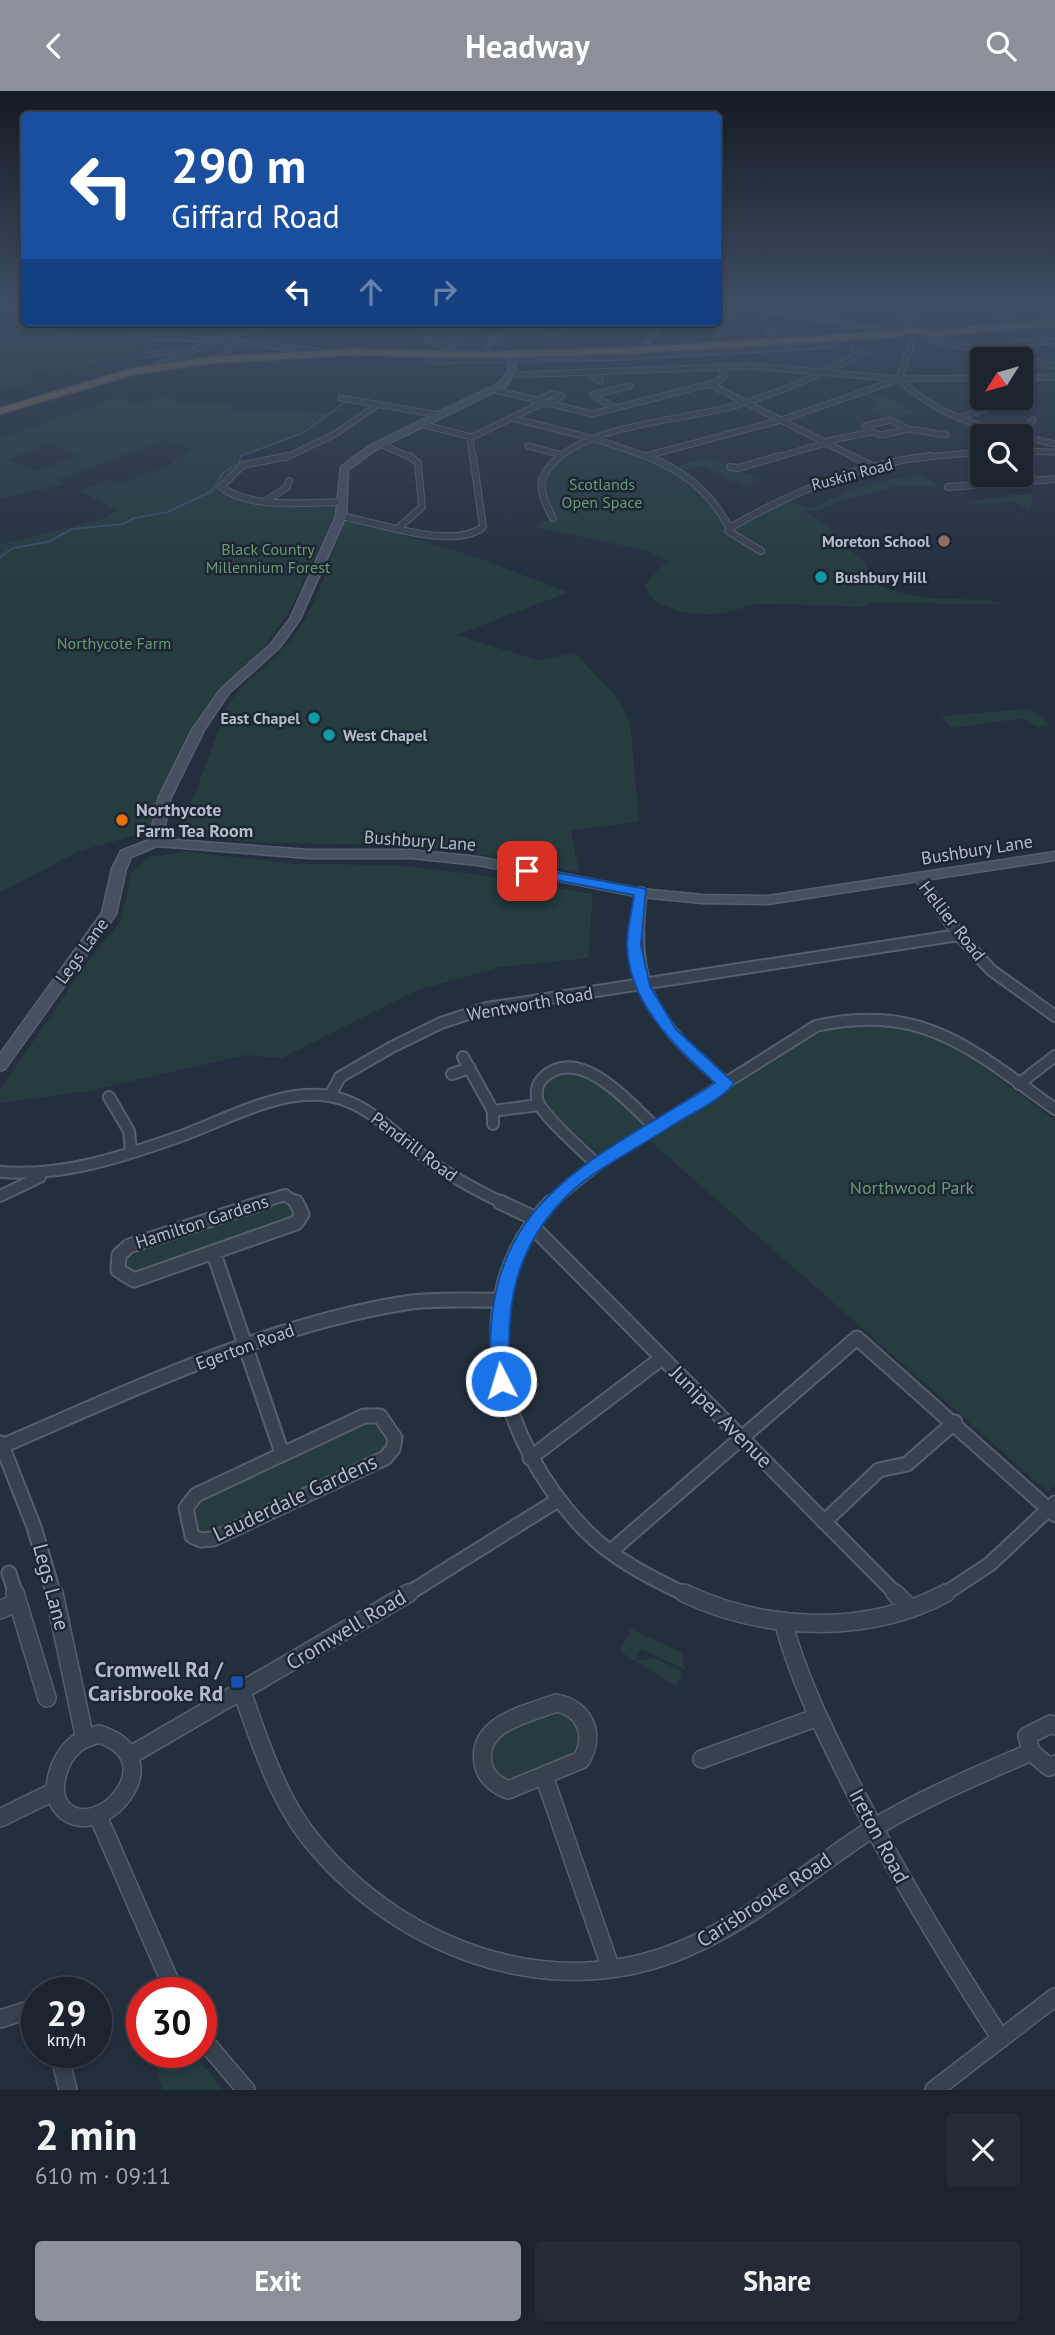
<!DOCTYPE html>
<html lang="en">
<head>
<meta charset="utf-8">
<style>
	body { margin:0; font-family:"PT Sans",sans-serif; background:#242b36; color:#f1f3f6; height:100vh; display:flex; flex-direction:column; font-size:26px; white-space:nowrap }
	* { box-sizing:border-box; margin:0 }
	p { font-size:23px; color:#a0a4aa }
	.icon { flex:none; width:38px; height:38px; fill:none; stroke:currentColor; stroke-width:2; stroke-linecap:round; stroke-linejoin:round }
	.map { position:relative; height:1999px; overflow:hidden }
	.details { display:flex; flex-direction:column; background:#1b232e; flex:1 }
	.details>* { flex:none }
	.banner { position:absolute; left:21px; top:21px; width:700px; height:214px; border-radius:7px; box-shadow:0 4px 10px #0003,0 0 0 2px #39404a; background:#1a4fa0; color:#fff; overflow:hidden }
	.needle { width:46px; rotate:233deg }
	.fabs { position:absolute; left:970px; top:256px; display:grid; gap:14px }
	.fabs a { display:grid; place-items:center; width:63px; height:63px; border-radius:7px; background:#1b232e; box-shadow:0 4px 10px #0003,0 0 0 2px #39404a; font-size:35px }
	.speed { position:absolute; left:21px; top:1886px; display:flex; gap:14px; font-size:35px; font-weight:700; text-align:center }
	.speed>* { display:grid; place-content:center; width:91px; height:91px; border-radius:50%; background:#1b232e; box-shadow:0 4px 10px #0003,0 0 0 2px #39404a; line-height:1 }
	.speed small { font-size:18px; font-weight:400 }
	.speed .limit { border:10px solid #d22; background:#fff; color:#111 }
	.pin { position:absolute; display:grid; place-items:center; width:60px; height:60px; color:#fff; margin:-30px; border-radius:14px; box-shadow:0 4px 10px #0006 }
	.me { position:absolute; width:77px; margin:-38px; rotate:355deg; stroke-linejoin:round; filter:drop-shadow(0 0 5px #0008) }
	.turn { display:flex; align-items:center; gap:24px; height:147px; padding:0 35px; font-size:32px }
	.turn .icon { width:91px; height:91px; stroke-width:2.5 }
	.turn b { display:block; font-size:49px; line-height:60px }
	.lanes { display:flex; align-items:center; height:66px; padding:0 35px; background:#0003; justify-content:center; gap:35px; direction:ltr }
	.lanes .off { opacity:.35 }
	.round { display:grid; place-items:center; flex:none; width:74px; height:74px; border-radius:7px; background:#242b36 }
	.overview { display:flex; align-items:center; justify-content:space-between; height:119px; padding:0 35px }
	h1 { font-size:42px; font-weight:800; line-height:52px }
	.primary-button { display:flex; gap:14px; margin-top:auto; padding:14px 35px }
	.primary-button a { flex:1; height:80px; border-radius:7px; background:#8c9099; color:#fff; font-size:28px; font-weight:800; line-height:80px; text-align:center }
	.primary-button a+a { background:#242b36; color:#f1f3f6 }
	header { display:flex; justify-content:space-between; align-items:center; height:91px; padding:0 35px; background:#8c9099; color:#fff; font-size:32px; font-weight:800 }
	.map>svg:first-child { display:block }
	.green { fill:#263c3f; fill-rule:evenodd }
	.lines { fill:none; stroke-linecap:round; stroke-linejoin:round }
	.stream { stroke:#394c67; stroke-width:2 }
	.street-far5-casing { stroke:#565f6c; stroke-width:7 }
	.street-far4-casing { stroke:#565f6c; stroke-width:8 }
	.street-far3-casing { stroke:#565f6c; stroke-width:10 }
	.street-far2-casing { stroke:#565f6c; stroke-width:14 }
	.street-far1-casing { stroke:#565f6c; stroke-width:17 }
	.street-casing { stroke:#565f6c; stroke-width:20 }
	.secondary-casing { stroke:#565f6c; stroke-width:3 }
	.highway-casing { stroke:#434c59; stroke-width:3 }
	.street-far5 { stroke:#38414e; stroke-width:5 }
	.street-far4 { stroke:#38414e; stroke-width:6 }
	.street-far3 { stroke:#38414e; stroke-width:8 }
	.street-far2 { stroke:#38414e; stroke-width:10 }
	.street-far1 { stroke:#38414e; stroke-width:13 }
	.street { stroke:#38414e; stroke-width:17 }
	.secondary { fill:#465061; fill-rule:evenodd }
	.highway { fill:#746855; fill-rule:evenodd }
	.route { fill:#1a73e8; stroke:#114b97; stroke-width:2 }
	.education-dot { fill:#8d6e63; stroke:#1d2633; stroke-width:2.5 }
	.culture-dot { fill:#0f9aa8; stroke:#1d2633; stroke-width:2.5 }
	.food-dot { fill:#e8710a; stroke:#1d2633; stroke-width:2.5 }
	.transit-dot { fill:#1a4fb4; stroke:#1d2633; stroke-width:2.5 }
	.labels { text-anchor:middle; stroke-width:5; stroke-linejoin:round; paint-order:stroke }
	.far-street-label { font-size:16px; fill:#b4bcc9; stroke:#1d2633 }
	.far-park-label { font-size:16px; fill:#6b9a76; stroke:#1d2633 }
	.far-poi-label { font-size:16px; font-weight:bold; fill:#b4bcc9; stroke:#1d2633; text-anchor:end }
	.poi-label { font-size:18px; font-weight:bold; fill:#b4bcc9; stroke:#1d2633; text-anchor:start }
	.street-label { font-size:18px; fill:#b4bcc9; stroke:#1d2633 }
	.park-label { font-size:18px; fill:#6b9a76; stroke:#1d2633 }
	.near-street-label { font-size:21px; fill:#b4bcc9; stroke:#1d2633 }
	.near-poi-label { font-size:21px; font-weight:bold; fill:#b4bcc9; stroke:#1d2633; text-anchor:end }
</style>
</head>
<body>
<header><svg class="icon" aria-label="back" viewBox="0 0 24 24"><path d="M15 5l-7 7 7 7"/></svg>Headway<svg class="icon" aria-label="search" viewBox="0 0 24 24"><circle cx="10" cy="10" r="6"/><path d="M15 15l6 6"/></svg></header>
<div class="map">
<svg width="1055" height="1999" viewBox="0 0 1055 1999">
	<rect width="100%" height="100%" fill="#242f3e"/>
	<!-- green -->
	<path class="green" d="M 409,231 L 498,231 L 454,257 L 393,237 Z
		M 0,236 L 125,242 L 127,246 L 171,249 L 68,281 L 58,276 L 28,284 L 36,290 L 0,300 Z
		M 871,302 L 895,310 L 915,322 L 886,329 L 869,319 L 878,311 L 864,304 Z
		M 167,305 L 186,315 L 234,312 L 233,319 L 332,322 L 305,341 L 241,365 L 217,401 L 266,411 L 339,414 L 289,521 L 264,556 L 214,610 L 187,658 L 159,701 L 156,724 L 146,741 L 77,761 L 0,802 L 0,453 L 102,428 L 116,419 L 77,399 L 110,389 L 118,393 L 171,374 L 176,368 L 194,359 L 163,349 L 59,389 L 65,393 L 0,408 L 0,347 L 119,306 L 134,314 ZM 49,352 L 78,365 L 35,380 L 9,369 Z
		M 592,350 L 668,376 L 710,406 L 726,437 L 724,442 L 757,460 L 730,440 L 783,408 L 810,417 L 857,396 L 920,383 L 941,397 L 900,394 L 839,411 L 817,420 L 804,420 L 831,438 L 854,463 L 862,467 L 877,493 L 889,499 L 925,507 L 986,509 L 1001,513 L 870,512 L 863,516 C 830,515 797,513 764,513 C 748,512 733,522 716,523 C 696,525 650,519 645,494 L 659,477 L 670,471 L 648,460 L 535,436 L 549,428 L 558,428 L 543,403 L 546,381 L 558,370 Z
		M 705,367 L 736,375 L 735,379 C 743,383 753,383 763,389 L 744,396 L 704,375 L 681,379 L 676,376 Z
		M 1033,402 L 1030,420 L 1014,411 L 978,413 L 969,410 Z
		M 346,426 L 481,468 L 569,501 L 456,544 L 538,569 L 575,562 L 619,609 L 630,631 L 639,730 L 571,740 L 579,782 C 518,768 456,757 394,754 C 325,751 255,756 186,743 L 185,735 L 188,721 L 229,612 C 246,588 272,573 290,550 C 318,515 331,467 346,426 Z
		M 1026,618 L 1036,621 L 1050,634 L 1037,636 L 1024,627 L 952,637 L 941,625 Z
		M 187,761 L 299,773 L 396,774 L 481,784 L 593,803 L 588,867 L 500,876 L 415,900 L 282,967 L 246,964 L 88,1000 L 0,1012 L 0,999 L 84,876 L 120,831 L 132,781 L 149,766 Z
		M 856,930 L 896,933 L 946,949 L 1055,1029 L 1055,1395 L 1048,1401 L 650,1050 L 810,945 Z
		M 575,981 L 593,987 L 648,1035 L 600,1065 L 546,1015 L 542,1005 C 545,985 557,983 575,981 Z
		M 282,1108 L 290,1110 L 295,1123 L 292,1129 L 133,1184 L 123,1176 L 127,1160 Z
		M 367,1330 L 385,1341 L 387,1355 L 378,1363 L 209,1443 L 198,1441 C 191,1431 190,1423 197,1413 Z
		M 631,1538 L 682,1562 L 685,1579 L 641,1558 L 634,1570 L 620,1560 Z
		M 654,1567 L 682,1580 L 677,1596 L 635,1570 Z
		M 562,1618 L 572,1623 L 582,1644 C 570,1675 532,1682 503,1691 L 491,1684 L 486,1655 L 504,1638 Z
		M 154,1962 L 193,1962 L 223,1999 L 162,1999 Z"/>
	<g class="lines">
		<!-- stream -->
		<path class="stream" d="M 0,466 L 13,457 L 48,451 L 72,438 L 123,433 L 134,427 L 168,421 L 212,400 L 223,382 L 239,372 L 241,365 L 305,341 L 344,312"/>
		<!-- street-far5 casing -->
		<g class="street-far5-casing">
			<path id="street-far5" d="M 882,214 L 918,218
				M 987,214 L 1015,236
				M 512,237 L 555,242 L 575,231
				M 769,239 L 781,252
				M 909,239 L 907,227 L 918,218
				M 130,244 L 239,251 L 332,262
				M 924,247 L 1055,275
				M 427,249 L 452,257 L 449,264
				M 718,255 L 717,243 L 727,227
				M 644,259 L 645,253 L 663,231
				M 148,264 L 173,260 L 184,264
				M 228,264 L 223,263 L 239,251
				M 482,264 L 493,249 L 522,231
				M 1001,264 L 1019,252 L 1055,250
				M 428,270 L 625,266 L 836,254
				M 149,277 L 227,246 L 281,231
				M 589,281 L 598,290 L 601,289 L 599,281
				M 511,284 L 752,275 L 899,288 L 982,287
				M 1020,287 L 1055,286
				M 899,288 C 932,321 973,334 1018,345
				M 899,288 L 913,248
				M 709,293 L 856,367
				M 495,299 L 592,323 L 717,291 L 724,285 L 721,276
				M 341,307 L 439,324
				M 536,310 L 551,303 L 562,305 L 547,313
				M 615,317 L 592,304 L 630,295
				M 512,327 L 602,350 L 651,367
				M 957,327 L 1028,306
				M 420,333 L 472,346 L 542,312
				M 871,341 L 882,344 L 908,338
				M 1017,345 L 1033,329
				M 1020,345 L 1055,353
				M 470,347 L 473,367
				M 823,351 L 871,341 L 865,335 L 891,329 L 908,338 L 946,344
				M 380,353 L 412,367
				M 528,355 L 562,364
				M 1020,360 L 1055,361
				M 646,365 L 781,329 L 897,289
				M 285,367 L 335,343 L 377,314
				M 558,367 C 596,334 680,329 730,316 C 777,303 820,285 863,261 L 853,258
				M 774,367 L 826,352
				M 915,367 L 982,361"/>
		</g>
		<!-- street-far4 casing -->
		<g class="street-far4-casing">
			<path id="street-far4" d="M 288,365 L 243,374 L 221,396 C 252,419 307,411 344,411
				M 647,365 C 685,381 707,398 728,434 L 733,435 L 728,440 L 761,460
				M 852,365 L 872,375
				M 730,376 L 738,377 L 780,365
				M 948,396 L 1055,388
				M 266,410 L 287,396 L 289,390
				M 341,425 C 377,431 452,460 483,436 L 473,365
				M 553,427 C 539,401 534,387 560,365
				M 733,435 C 795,400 859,373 930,365
				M 397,438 L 422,416 L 418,372 L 409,365"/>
		</g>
		<!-- street-far3 casing -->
		<g class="street-far3-casing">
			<path id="street-far3" d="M 918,786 L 930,803"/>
		</g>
		<!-- street-far2 casing -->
		<g class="street-far2-casing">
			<path id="street-far2" d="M 641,802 C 629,897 654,933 726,992
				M 929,802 L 959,844 L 991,879 L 1055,925
				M 463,966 L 493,1020 L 493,1033
				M 452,983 L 470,977
				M 1019,993 L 1055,965
				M 330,1005 L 340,986 L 392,956 L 441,932 L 487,917 L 959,844
				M 109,1006 L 129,1040 L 131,1060
				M 493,1020 L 539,1014
				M 597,1074 C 585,1061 543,1025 538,1011 C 535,1002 537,992 544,986 C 581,953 631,1014 656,1037
				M 0,1081 C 63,1086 122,1066 181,1045 C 228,1028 287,993 338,1007 C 372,1016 399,1047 426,1067 C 449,1085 476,1099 503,1112
				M 0,1105 L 40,1086
				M 259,1112 L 285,1104 L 297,1112
				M 549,1112 L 599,1072 L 816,935 C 923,911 973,959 1055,1018"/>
		</g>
		<!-- street-far1 casing -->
		<g class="street-far1-casing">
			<path id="street-far1" d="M 265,1111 L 129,1155 L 119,1164 L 118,1179 L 134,1189 L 296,1132 L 302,1123 L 296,1111
				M 500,1111 L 536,1128
				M 551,1111 C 457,1209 500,1351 585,1439 C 613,1468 651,1487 687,1504
				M 532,1135 L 897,1504
				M 214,1163 L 282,1362
				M 364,1325 L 380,1325 L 395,1347 L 393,1358 L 385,1367 L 213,1448 L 201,1449 L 192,1445 L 186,1417 L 196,1404 Z
				M 1,1352 L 34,1436 L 54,1504
				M 2,1355 C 133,1299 263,1235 405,1212 C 436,1207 469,1210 501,1209
				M 530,1367 L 662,1267
				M 824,1431 L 879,1379 L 907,1373 L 955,1331
				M 611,1460 L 857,1247 L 1055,1424
				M 9,1482 L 16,1504
				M 406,1504 L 558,1409
				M 943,1504 L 990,1473 L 1055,1412"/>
		</g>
		<!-- street casing -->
		<g class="street-casing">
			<path id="street" d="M 15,1502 L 47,1607
				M 54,1502 L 85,1648
				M 684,1502 C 764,1540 867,1545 946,1502
				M 895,1502 L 911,1518
				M 0,1519 L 17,1511
				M 783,1530 C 798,1587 824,1639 850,1691 C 895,1780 947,1865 1001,1948
				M 242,1601 C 259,1648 275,1700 305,1741 C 392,1855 549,1917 686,1857 C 753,1828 808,1780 869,1740 C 920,1708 976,1685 1031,1661
				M 556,1612 C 585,1617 596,1644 581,1669 L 508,1699 C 496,1694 485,1686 483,1672 C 476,1632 528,1623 556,1612 Z
				M 1055,1635 L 1051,1633 L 1027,1645 L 1031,1661 L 1049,1676 L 1055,1673
				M 99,1643 C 176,1668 99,1754 63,1718 C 47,1701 59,1668 75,1654 C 81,1648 91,1646 99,1643 Z
				M 131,1664 L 409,1502
				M 702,1668 L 818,1626
				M 544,1685 L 611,1878
				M 98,1725 L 175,1902
				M 0,1727 L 55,1700
				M 0,1928 L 25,1920 L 37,1923
				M 201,1946 L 246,1999
				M 59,1962 L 68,1999
				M 934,1999 L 1055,1906"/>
		</g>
		<!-- secondary casing -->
		<g class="secondary-casing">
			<path id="secondary" d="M 723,214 L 738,214 L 903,241 L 900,243 Z
				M 510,262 L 514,264 L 516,281 L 505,296 L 375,359 L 348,379 L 346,425 L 300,528 L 279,557 L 229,602 L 204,639 L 171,706 L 162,748 L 309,759 L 411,759 L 478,766 L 641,798 L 702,804 L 768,805 L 1055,761 L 1055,769 L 768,813 L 702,812 L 641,806 L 478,774 L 411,767 L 309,767 L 157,755 L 131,766 L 126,778 L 116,823 L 5,978 L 0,980 L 0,963 L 102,822 L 112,778 L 121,760 L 149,749 L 159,706 L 192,639 L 221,598 L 271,553 L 290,528 L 336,425 L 341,376 L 369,355 L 499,292 L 508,281 L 506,264 Z"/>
		</g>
		<!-- highway casing -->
		<g class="highway-casing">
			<path id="highway" d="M 1055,229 L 1055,235 L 935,245 L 908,242 L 898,246 L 626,263 L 482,267 L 352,264 L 213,272 L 135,283 L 0,323 L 0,317 L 134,277 L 213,266 L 352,258 L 482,261 L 626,257 L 896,240 L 907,236 L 935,239 Z"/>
		</g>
		<!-- street-far5 -->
		<use href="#street-far5" class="street-far5"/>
		<!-- street-far4 -->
		<use href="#street-far4" class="street-far4"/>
		<!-- street-far3 -->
		<use href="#street-far3" class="street-far3"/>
		<!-- street-far2 -->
		<use href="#street-far2" class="street-far2"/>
		<!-- street-far1 -->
		<use href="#street-far1" class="street-far1"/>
		<!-- street -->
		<use href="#street" class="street"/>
		<!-- secondary -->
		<use href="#secondary" class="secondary"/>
		<!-- highway -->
		<use href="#highway" class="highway"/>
	</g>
	<!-- sky -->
	<linearGradient id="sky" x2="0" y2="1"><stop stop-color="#141a22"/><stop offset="0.43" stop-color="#3f4d63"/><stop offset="1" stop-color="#3f4d63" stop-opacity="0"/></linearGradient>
	<rect width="1055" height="494" fill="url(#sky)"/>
	<!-- route -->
	<path class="route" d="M 527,776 L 646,798 L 641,854 L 650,895 L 676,938 L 734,992 C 725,1007 689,1024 673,1034 C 643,1054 596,1078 571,1101 C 514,1155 504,1216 511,1290 L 508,1297 L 501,1299 L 494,1297 L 491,1290 C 478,1109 583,1076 715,992 C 675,955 628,913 627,853 C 627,837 632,820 634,804 L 523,783 L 523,777 Z"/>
	<!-- markers -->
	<circle class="education-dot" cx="944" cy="450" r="7"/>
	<g class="culture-dot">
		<circle cx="821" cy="486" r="7"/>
		<circle cx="314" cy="627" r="7"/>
		<circle cx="329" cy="644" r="7"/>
	</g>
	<circle class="food-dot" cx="122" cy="729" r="7"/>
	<rect class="transit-dot" x="230" y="1584" width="14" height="14" rx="3.5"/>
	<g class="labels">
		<!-- far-street labels -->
		<g class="far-street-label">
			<text transform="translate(852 383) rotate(-15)" y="6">Ruskin Road</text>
		</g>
		<!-- far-park labels -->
		<g class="far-park-label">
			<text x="602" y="399">Scotlands<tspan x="602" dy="18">Open Space</tspan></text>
			<text x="268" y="464">Black Country<tspan x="268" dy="18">Millennium Forest</tspan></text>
			<text x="114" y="558">Northycote Farm</text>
		</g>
		<!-- far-poi labels -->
		<g class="far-poi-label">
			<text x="930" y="456">Moreton School</text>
			<text x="835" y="492" text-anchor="start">Bushbury Hill</text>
			<text x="300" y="633">East Chapel</text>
			<text x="343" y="650" text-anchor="start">West Chapel</text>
		</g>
		<!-- poi labels -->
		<g class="poi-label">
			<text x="136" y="725">Northycote<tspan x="136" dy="21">Farm Tea Room</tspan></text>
		</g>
		<!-- street labels -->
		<g class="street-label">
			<text transform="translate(420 750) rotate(4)" y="6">Bushbury Lane</text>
			<text transform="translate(977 759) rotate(-9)" y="6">Bushbury Lane</text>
			<text transform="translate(952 830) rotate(52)" y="6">Hellier Road</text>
			<text transform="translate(82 860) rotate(-54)" y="6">Legs Lane</text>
			<text transform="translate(530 913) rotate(-10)" y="6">Wentworth Road</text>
			<text transform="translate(414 1056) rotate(37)" y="6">Pendrill Road</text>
			<text transform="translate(202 1131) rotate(-18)" y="6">Hamilton Gardens</text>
			<text transform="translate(245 1256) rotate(-20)" y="6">Egerton Road</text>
		</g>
		<!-- park labels -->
		<g class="park-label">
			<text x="912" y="1103">Northwood Park</text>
		</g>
		<!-- near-street labels -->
		<g class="near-street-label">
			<text transform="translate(721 1326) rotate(45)" y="7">Juniper Avenue</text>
			<text transform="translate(295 1407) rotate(-25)" y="7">Lauderdale Gardens</text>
			<text transform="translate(51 1496) rotate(75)" y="7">Legs Lane</text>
			<text transform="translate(346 1539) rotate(-31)" y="7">Cromwell Road</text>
			<text transform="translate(879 1745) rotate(62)" y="7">Ireton Road</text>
			<text transform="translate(764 1809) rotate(-33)" y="7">Carisbrooke Road</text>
		</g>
		<!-- near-poi labels -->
		<g class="near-poi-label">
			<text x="223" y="1586">Cromwell Rd /<tspan x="223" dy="24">Carisbrooke Rd</tspan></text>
		</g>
	</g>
</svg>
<div class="fabs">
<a><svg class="needle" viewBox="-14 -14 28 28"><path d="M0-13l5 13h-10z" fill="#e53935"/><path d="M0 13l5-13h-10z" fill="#a0a4aa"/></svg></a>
<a><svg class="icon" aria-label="search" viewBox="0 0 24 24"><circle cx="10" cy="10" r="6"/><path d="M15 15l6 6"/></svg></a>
</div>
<div class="speed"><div>29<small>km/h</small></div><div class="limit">30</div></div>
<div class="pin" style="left:527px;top:780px;background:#d93025"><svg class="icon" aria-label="arrive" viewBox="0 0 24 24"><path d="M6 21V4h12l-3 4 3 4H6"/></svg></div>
<svg class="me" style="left:501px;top:1290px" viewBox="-20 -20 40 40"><circle r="17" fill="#1a73e8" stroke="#fff" stroke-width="3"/><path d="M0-11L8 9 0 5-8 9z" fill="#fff"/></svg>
<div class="banner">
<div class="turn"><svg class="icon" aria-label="left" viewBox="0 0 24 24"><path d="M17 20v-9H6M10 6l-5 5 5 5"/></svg><div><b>290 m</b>Giffard Road</div></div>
<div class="lanes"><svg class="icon" aria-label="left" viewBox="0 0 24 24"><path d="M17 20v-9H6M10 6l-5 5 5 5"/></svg><svg class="icon off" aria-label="ahead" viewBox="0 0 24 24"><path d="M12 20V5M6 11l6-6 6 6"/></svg><svg class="icon off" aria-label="right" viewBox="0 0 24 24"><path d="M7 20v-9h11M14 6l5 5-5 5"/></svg></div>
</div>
</div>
<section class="details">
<div class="overview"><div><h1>2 min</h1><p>610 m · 09:11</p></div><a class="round"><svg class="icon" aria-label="close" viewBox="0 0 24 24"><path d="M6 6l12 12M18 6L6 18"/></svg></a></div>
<div class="primary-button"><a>Exit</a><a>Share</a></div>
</section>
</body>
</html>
